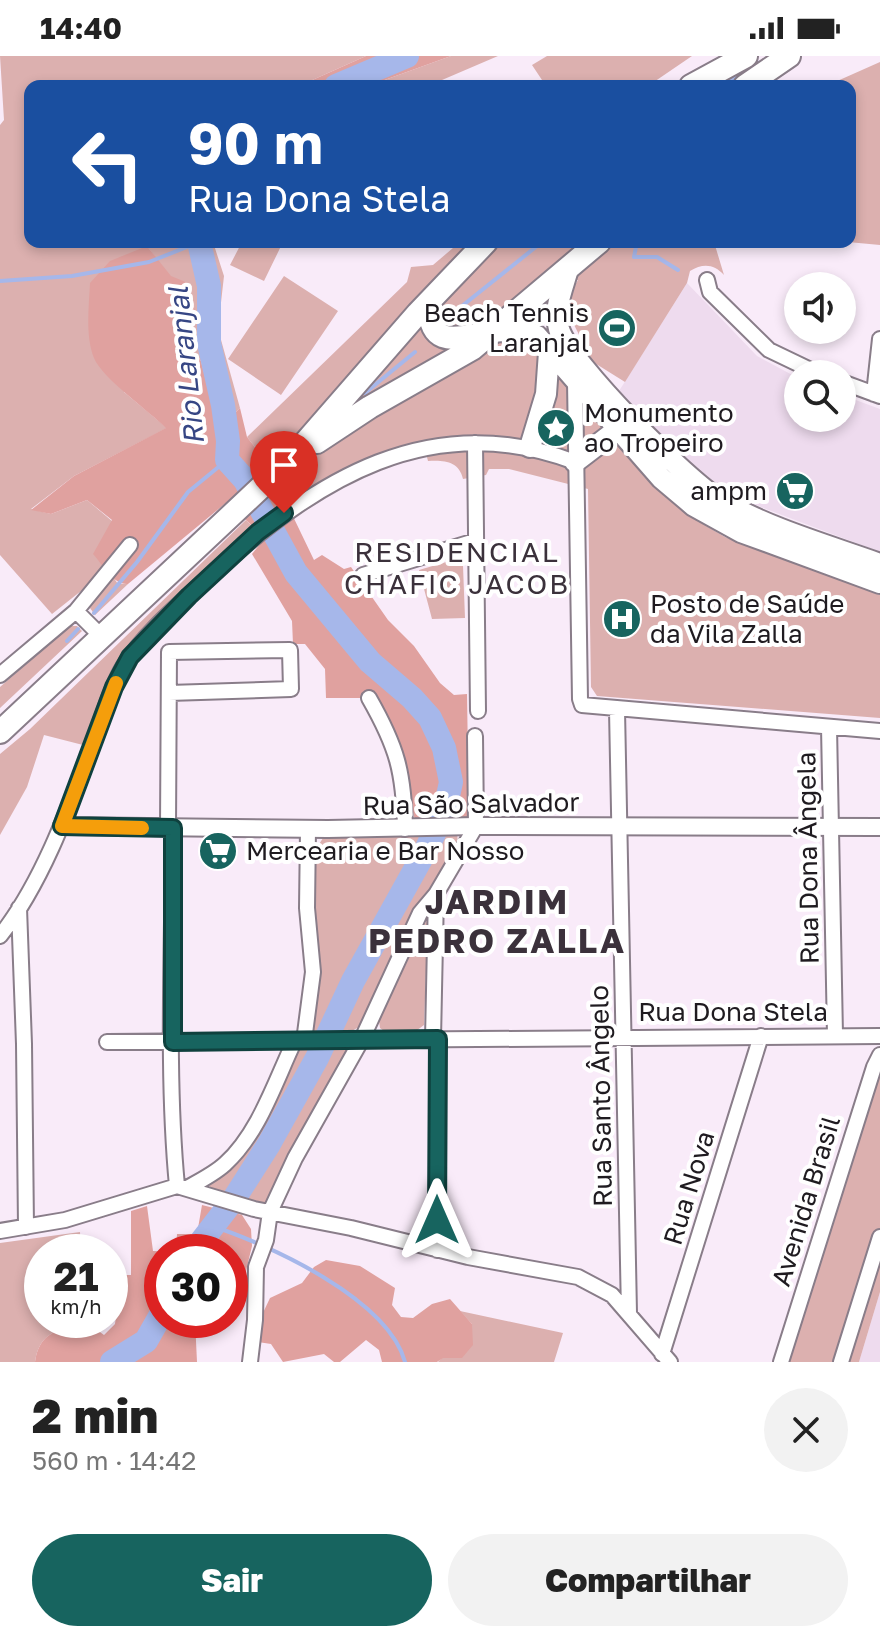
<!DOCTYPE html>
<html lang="pt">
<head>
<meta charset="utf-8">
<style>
	body { margin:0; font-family:"Golos Text",sans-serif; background:#f2f2f2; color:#222; height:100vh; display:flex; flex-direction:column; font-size:30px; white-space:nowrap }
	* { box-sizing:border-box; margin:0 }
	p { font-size:26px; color:#767676 }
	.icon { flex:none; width:44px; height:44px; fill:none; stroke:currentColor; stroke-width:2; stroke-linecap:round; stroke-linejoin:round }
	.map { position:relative; height:1306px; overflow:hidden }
	.panel { display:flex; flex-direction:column; background:#fff; flex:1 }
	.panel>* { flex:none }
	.hud { position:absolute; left:24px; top:24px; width:832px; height:168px; border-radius:16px; box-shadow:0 4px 12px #0003; background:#1a4fa0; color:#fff; overflow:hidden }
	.tools { position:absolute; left:784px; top:216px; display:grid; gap:16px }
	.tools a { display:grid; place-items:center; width:72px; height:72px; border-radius:50%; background:#fff; box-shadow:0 4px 12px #0003; font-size:40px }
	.speed { position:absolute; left:24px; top:1178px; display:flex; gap:16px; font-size:40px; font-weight:700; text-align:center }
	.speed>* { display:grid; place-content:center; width:104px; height:104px; border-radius:50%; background:#fff; box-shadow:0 4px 12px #0003; line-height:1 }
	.speed small { font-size:20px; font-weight:400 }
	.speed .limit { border:12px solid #d22; background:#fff; color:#111 }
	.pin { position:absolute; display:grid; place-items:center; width:68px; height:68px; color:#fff; margin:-82px -34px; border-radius:50% 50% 50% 0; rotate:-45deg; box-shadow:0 0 8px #0007 }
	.pin .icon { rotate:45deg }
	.me { position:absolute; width:88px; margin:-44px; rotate:0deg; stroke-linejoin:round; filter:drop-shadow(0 0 6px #0008) }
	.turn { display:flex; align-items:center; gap:28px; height:168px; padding:0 32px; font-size:36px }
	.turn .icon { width:104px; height:104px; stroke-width:2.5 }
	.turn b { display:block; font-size:56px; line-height:68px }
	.round { display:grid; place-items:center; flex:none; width:84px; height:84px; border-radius:42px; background:#f2f2f2 }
	.summary { display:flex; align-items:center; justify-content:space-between; height:136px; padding:0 32px }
	h1 { font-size:48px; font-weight:800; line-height:60px }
	.action { display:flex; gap:16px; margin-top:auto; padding:16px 32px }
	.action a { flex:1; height:92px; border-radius:48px; background:#17645f; color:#fff; font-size:32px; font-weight:800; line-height:92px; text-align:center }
	.action a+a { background:#f2f2f2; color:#222 }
	.status { display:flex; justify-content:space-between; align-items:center; height:56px; padding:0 40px; background:#fff; direction:ltr }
	.status svg { height:22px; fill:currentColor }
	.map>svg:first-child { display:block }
	.built { fill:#eedbee }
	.green { fill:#dcb0af }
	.forest { fill:#e0a19f }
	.water { fill:#a6b7ea }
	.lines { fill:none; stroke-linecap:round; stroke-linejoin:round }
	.stream { stroke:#a6b7ea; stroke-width:4 }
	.river { stroke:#a6b7ea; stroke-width:24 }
	.minor-casing { stroke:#897d89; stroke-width:18 }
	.tertiary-casing { stroke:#897d89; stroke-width:20 }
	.secondary-casing { stroke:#897d89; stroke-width:24 }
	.primary-casing { stroke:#897d89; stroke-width:26 }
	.minor { stroke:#fff; stroke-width:14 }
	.tertiary { stroke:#fff; stroke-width:16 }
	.secondary { stroke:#fff; stroke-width:20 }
	.primary { stroke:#fff; stroke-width:22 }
	.route-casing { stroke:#0f413e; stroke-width:20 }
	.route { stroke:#17645f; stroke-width:14 }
	.slow { stroke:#f59e0b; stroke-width:14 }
	.labels { text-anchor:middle; stroke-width:8; stroke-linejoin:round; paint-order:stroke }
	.poi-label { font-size:26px; fill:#1f1b20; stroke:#fff; text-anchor:start }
	.street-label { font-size:26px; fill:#1f1b20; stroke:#fff }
	.water-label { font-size:28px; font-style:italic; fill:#364684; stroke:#fff }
	.neighbourhood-label { font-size:28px; letter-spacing:2px; fill:#3b313b; stroke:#fff }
	.district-label { font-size:34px; font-weight:bold; letter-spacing:2px; fill:#3b313b; stroke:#fff }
</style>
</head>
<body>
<div class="status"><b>14:40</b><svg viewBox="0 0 49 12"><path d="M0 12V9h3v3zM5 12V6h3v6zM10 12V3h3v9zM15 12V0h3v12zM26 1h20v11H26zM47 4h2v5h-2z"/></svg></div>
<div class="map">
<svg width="880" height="1306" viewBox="0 0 880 1306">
	<rect width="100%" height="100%" fill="#f9ebf9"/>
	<!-- built -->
	<path class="built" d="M 687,227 L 757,300 L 798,322 L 798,362 L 842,362 L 842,339 L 880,353 L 880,496 L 766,453 L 720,433 L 696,414 L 619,335 Z
		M 880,1236 L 880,1306 L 859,1306 Z"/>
	<!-- green -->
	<path class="green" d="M 0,0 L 366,0 L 299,30 L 30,30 L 30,186 L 213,186 L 224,220 L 218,273 L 240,352 L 236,356 L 213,352 L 201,305 L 192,292 L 189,281 L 195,255 L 147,190 L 124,336 L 167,372 L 74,420 L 31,453 L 51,458 L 87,444 L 112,465 L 113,521 L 118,528 L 128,528 L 95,559 L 90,552 L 92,545 L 81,535 L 52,558 L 0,499 L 0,69 L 4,64 Z
		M 451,0 L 498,0 L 428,30 L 368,30 Z
		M 547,0 L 692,0 L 648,30 L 546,30 L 532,9 Z
		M 880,6 L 880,189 L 848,186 L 850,30 L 826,30 Z
		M 242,186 L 283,186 L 264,225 L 230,209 Z
		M 460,186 L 714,186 L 724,219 C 714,208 703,207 690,215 L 687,227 L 625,326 L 593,306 L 570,261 L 564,262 L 570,237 L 578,224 L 558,227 L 511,266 L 662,431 L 659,435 L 696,464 L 725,481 L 880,539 L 880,662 L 597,640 L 591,631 L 588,433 L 509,413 L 489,413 L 486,419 L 463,423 C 459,405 444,404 428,405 L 423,386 L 361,407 L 289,447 L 269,409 L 247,381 L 407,226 L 411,211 L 433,209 Z
		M 284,220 L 338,255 L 281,339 L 228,303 Z
		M 246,464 L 253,471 L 159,560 L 114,619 L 83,689 L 44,679 L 27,731 L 0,779 L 0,698 L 30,673 Z
		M 453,504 L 460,505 L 463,510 L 465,562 L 432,563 L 419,514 Z
		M 70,570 L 77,570 L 82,575 L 0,652 L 0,631 Z
		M 457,777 L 458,787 L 430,835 L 361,970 L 346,978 L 348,994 L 268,1145 L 262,1148 L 246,1146 L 242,1159 L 218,1153 L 223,1140 L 209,1132 L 211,1126 L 295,995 L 316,978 L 312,972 L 312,853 L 316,793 L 323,782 L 331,779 Z
		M 428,861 L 424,969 L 416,975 L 384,975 L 380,972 L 379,965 Z
		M 880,1011 L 880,1236 L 859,1306 L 787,1306 Z
		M 80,1176 L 81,1196 L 42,1196 L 42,1264 L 65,1264 L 64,1271 C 46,1279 38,1286 35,1306 L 0,1306 L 0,1187 Z
		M 460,1255 L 563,1277 L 554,1306 L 438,1306 L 472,1268 Z"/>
	<!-- forest -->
	<path class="forest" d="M 366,0 L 451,0 L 368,30 L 299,30 Z
		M 147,190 L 171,220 L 188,227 L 195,255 L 189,281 L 192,292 L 201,305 L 213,351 L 223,350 L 236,356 L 240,352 L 247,381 L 269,409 L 289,447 L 287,448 L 314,504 L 322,499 L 344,513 L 351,511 L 388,564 L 414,590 L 440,627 L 454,639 L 467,638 L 469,763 L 417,764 L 414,761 L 400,689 L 376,642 L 326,642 L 325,613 L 305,588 L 293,588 L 292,565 L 252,498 L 265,482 L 227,446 L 128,528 C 113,529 103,509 93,498 L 112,464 L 87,444 L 51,458 L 31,454 L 74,420 L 166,372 C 150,356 102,322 94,302 C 85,280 89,250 90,227 L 110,205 Z
		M 202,1149 L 242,1159 L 251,1173 L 252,1190 L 238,1248 L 230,1245 L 230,1196 L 162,1196 L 162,1264 L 195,1264 L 197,1306 L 127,1306 L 118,1298 L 106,1306 L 35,1306 C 38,1286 46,1279 64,1271 L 65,1264 L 89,1264 L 89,1268 L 104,1279 L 115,1268 C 117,1250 124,1237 126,1219 L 131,1219 L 131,1155 L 147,1150 L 153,1195 L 176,1196 L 177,1178 L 197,1178 Z
		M 326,1204 L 360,1210 L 395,1232 L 392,1249 L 401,1261 L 413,1262 L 432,1248 L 450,1243 L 472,1268 L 473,1289 L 462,1302 L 443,1302 L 437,1306 L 382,1306 L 379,1294 L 366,1284 L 340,1306 L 334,1306 L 324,1298 L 283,1306 L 271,1288 L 258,1286 L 261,1261 L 270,1242 L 302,1227 L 314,1211 Z"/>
	<!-- water -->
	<path class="water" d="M 216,250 L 214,288 L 223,349 L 213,325 L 201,257 Z"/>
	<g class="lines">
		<!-- stream -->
		<path class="stream" d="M 721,30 L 757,6
			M 637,186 L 634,201 L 657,201 L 678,214
			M 0,225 L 72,220 L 149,206 L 197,187
			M 457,254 L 542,186
			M 365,337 L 415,296
			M 94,557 L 137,506 L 188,436 L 227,404
			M 67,585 L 78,573
			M 212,1170 C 270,1189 388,1243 405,1306"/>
		<!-- river -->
		<path class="river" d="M 336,30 L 407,0
			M 193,1196 L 234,1143 L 269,1088 L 317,1002 L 353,925 L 427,792 L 445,754 L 451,726 L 444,692 L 430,662 L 412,642 L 370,606 L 296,517 L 245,424 L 227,404 L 228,385 L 223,349 L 209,287 L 209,230 L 199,186
			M 112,1306 L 146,1285 L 162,1257"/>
		<!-- minor casing -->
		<g class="minor-casing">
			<path id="minor" d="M 707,224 L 710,236 L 769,294 L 819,318
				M 575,326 L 580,643 L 582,649 L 880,675
				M 842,326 L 880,340
				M 874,338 L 880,283
				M 475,387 L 478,655
				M 363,519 L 475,485
				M 76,555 L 102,581
				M 0,619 L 76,555 L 130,489
				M 369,642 C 397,691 404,716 405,773
				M 617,654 L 629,1257
				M 829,671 L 835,979
				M 168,772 L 169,596 L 290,594 L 291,633 L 169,637
				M 173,772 C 173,890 166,1014 177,1130
				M 19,852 L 24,988 L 26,1171
				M 0,880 C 43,826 70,749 94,684 C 103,661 110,633 123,611 C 145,576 181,547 211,519 C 316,424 430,351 575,406
				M 433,983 L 436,838
				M 304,985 L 313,916 L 307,852 L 308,773
				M 107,986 L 880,980
				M 187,1132 C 200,1125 214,1118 225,1108 C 259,1077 275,1026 294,986
				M 0,1175 L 65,1164 L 177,1130 L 254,1153 L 351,1172 L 468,1201 L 578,1221 L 612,1239 L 670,1306
				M 437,1194 L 438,983
				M 662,1298 L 761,980
				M 250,1306 L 255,1264 L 256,1211 L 266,1184 L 270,1156 L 295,1102 L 362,983 L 420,857 L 436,838 L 476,770 L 475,680
				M 781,1306 L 874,1011 L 880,999
				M 841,1306 L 880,1181"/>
		</g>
		<!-- tertiary casing -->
		<g class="tertiary-casing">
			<path id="tertiary" d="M 62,770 L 328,773 L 476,770 L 880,771"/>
		</g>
		<!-- secondary casing -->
		<g class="secondary-casing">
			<path id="secondary" d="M 568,213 C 563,232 553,253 559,273 C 569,307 688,426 721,445 C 770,473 827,489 880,508
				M 493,276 L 521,273 L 537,280 L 661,422 L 694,450 L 741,476 L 880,527
				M 530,391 L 546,338 L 549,296
				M 575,406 L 626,367"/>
		</g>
		<!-- primary casing -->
		<g class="primary-casing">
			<path id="primary" d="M 691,30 L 746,0
				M 745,30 L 789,0
				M 429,247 C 429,292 454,283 488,277
				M 317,386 L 370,351 L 472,293 L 599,186
				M 0,676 L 289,405 L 418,257 L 486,186"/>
		</g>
		<!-- minor -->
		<use href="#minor" class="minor"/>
		<!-- tertiary -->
		<use href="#tertiary" class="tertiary"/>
		<!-- secondary -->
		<use href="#secondary" class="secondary"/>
		<!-- primary -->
		<use href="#primary" class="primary"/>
	</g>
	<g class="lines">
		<!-- route casing -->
		<g class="route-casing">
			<path id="route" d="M 284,457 L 258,476 L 189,540 L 130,601 L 114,631 L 62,770 L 173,772 L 173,986 L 438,983 L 437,1164"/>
		</g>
		<!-- route -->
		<use href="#route" class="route"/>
		<!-- slow -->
		<path class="slow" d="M 116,627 L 62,770 L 142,772"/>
	</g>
	<!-- icons -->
	<defs>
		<g id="stadium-disc" transform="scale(2)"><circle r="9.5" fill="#17645f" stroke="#fff"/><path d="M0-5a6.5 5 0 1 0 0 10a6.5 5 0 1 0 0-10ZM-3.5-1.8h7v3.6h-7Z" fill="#fff"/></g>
		<g id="sight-disc" transform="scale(2)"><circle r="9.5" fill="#17645f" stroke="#fff"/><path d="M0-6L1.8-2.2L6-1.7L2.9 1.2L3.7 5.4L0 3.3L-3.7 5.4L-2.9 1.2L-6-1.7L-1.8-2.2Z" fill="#fff"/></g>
		<g id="supermarket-disc" transform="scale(2)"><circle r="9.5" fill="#17645f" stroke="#fff"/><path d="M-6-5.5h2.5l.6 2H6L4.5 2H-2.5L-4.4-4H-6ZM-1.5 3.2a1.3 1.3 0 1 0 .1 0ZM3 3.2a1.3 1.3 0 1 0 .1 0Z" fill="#fff"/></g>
		<g id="hospital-disc" transform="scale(2)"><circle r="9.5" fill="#17645f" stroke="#fff"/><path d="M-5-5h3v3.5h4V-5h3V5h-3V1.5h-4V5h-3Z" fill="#fff"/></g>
	</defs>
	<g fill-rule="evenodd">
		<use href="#stadium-disc" x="617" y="272"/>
		<use href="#sight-disc" x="556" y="372"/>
		<use href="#supermarket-disc" x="795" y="435"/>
		<use href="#hospital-disc" x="622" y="563"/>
		<use href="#supermarket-disc" x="218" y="795"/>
	</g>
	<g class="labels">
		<!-- poi labels -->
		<g class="poi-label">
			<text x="589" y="266" text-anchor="end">Beach Tennis<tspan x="589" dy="30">Laranjal</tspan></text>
			<text x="584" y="366">Monumento<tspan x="584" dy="30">ao Tropeiro</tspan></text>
			<text x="767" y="444" text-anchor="end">ampm</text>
			<text x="650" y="557">Posto de Saúde<tspan x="650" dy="30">da Vila Zalla</tspan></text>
			<text x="246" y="804">Mercearia e Bar Nosso</text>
		</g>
		<!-- street labels -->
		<g class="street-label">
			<text transform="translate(471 748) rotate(-1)" y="9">Rua São Salvador</text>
			<text transform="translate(808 802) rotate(-91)" y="9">Rua Dona Ângela</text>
			<text x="733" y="965">Rua Dona Stela</text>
			<text transform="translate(601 1040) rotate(-91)" y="9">Rua Santo Ângelo</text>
			<text transform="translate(689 1132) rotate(-73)" y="9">Rua Nova</text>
			<text transform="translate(806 1145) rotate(-73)" y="9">Avenida Brasil</text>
		</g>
		<!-- water labels -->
		<g class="water-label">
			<text transform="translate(186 310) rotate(-96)" y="10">Rio Laranjal</text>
		</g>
		<!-- neighbourhood labels -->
		<g class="neighbourhood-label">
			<text x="457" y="506">RESIDENCIAL<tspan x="457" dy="32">CHAFIC JACOB</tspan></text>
		</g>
		<!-- district labels -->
		<g class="district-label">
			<text x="497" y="858">JARDIM<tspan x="497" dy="39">PEDRO ZALLA</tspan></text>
		</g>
	</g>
</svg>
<div class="tools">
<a><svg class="icon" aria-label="sound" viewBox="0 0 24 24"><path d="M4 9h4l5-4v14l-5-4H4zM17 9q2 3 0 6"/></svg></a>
<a><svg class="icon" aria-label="search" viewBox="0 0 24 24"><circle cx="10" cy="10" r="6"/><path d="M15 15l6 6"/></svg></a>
</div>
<div class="speed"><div>21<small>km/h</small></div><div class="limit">30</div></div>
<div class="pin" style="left:284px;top:457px;background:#d93025"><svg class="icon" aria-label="arrive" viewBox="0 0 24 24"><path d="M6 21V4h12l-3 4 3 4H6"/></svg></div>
<svg class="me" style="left:437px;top:1164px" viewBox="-20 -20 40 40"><path d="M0-17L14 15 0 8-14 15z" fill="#17645f" stroke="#fff" stroke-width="4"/></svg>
<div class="hud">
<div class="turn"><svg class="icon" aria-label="left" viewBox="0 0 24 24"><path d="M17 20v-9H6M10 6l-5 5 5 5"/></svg><div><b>90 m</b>Rua Dona Stela</div></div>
</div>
</div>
<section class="panel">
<div class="summary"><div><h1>2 min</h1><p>560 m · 14:42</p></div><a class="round"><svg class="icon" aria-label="close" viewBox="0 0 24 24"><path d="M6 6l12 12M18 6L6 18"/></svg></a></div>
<div class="action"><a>Sair</a><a>Compartilhar</a></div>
</section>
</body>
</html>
